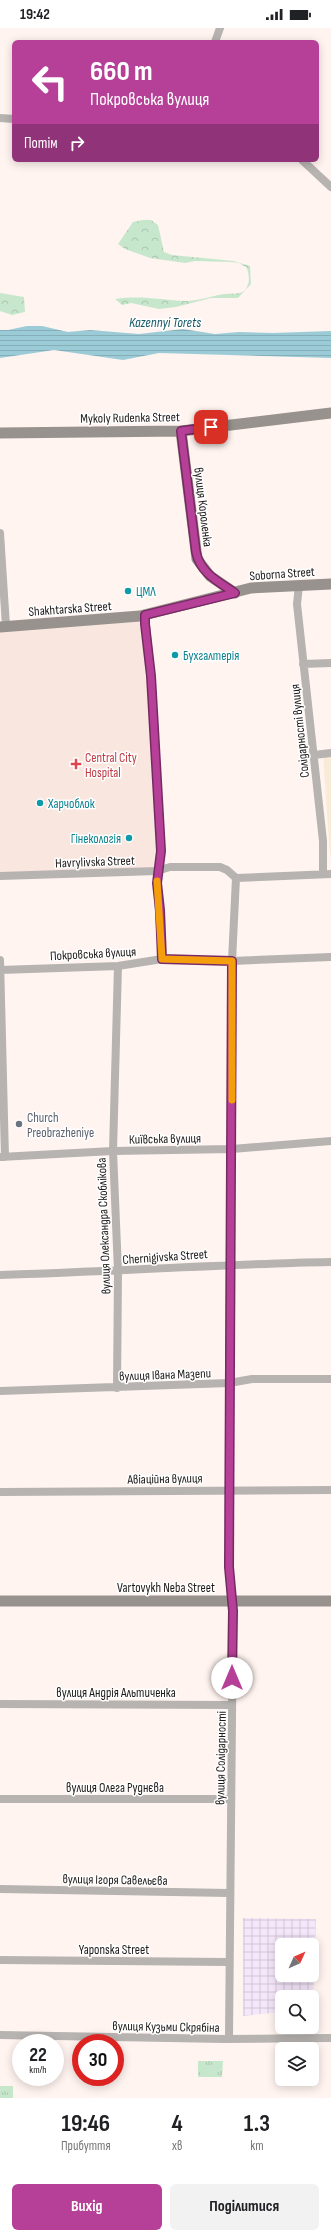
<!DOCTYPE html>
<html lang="uk">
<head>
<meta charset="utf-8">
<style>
	body { margin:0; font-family:"Sofia Sans Condensed",sans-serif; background:#f2f2f2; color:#202124; height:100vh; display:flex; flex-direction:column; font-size:15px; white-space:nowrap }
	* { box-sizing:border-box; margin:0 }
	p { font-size:13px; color:#757577 }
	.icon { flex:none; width:22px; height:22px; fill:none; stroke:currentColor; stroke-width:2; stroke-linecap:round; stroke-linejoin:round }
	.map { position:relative; height:2070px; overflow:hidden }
	.details { display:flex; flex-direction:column; background:#fff; flex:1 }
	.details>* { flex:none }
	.guide { position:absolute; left:12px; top:12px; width:307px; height:122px; border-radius:6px; box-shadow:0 2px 10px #0003; background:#b64097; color:#fff; overflow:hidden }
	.needle { width:26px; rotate:45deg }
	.controls { position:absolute; left:275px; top:1910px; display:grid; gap:8px }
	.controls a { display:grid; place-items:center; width:44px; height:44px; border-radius:6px; background:#fff; box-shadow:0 2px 10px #0003; font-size:20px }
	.speed { position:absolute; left:12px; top:2006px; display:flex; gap:8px; font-size:20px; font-weight:700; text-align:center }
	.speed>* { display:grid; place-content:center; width:52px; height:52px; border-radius:50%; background:#fff; box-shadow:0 2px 10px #0003; line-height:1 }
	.speed small { font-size:10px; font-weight:400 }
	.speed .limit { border:6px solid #d22; background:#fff; color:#111 }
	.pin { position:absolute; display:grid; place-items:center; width:34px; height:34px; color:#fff; margin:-17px; border-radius:8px; box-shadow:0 2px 6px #0006 }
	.me { position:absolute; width:44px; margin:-22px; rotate:0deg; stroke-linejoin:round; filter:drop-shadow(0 0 3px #0008) }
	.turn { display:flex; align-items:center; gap:14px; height:84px; padding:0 12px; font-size:18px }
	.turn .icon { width:52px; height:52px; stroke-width:2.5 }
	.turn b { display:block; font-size:28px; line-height:34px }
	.then { display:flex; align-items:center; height:38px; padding:0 12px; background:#0003; gap:8px; font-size:15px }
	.eta { display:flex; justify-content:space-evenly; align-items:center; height:68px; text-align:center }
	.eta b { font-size:24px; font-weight:700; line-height:28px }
	.button { display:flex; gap:8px; margin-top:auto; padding:8px 12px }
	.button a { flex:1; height:46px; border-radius:6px; background:#b64097; color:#fff; font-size:16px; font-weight:700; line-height:46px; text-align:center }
	.button a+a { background:#f2f2f2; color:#202124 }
	.status { display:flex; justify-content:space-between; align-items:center; height:28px; padding:0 20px; background:#fff; direction:ltr }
	.status svg { height:11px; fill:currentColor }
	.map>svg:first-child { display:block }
	.commercial { fill:#f8ebd7 }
	.industrial { fill:url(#industrial-grid); fill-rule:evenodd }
	.built { fill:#f9e6df }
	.grass { fill:url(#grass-tufts) }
	.forest { fill:url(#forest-crowns) }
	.water { fill:url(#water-rules) }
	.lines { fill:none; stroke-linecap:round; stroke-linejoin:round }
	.street { stroke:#b6b3b0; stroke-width:8 }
	.secondary { stroke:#97928d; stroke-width:11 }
	.route-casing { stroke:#762a62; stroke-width:10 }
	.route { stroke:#b64097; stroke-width:7 }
	.slow { stroke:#f59e0b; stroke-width:7 }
	.culture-dot { fill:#0f9aa8; stroke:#fff; stroke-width:1.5 }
	.health-dot { fill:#e0444e; stroke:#fff; stroke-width:1.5 }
	.worship-dot { fill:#6b7280; stroke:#fff; stroke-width:1.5 }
	.labels { text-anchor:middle; stroke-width:3; stroke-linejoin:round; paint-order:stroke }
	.street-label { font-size:13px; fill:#1d1918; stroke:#fff }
	.culture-label { font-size:13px; fill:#0d838f; stroke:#fff; text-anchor:start }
	.health-label { font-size:13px; fill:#be3a42; stroke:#fff; text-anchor:start }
	.worship-label { font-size:13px; fill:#5b616d; stroke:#fff; text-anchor:start }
	.water-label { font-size:14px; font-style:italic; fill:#165864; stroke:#fff }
</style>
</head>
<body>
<div class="status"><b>19:42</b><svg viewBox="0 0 49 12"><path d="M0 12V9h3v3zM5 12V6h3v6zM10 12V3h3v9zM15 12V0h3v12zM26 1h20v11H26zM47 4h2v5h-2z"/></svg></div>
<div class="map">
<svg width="331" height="2070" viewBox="0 0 331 2070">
	<defs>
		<pattern id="industrial-grid" width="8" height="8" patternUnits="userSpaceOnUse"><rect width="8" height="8" fill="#f5e7fa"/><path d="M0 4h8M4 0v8" fill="none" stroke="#d2c6d6"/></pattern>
		<pattern id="grass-tufts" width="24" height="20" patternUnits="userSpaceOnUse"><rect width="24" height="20" fill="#c7e7cd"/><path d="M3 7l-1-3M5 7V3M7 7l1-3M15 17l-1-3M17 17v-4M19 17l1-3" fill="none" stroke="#aac6af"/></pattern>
		<pattern id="forest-crowns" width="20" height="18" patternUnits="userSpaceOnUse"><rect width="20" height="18" fill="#c7e7cd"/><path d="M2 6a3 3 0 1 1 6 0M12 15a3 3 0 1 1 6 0" fill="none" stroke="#aac6af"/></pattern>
		<pattern id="water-rules" width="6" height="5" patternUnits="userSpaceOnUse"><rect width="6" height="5" fill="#9bcbd6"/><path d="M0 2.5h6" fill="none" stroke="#85aeb7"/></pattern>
	</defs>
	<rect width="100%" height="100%" fill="#fff4f0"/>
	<!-- commercial -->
	<path class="commercial" d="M 331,726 L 331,827 L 330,827 L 323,727 Z"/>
	<!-- industrial -->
	<path class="industrial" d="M 243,1890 L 316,1891 L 313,1981 L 312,1969 L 282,1969 L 282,1984 L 243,1988 ZM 282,1917 L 312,1917 L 312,1947 L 282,1947 Z"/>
	<!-- built -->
	<path class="built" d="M 142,592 L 148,647 L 158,824 L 155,840 L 0,845 L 0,603 Z"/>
	<!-- grass -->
	<path class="grass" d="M 198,2033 L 223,2033 L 222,2049 L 198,2049 Z
		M 0,2058 L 13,2058 L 13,2070 L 0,2070 Z"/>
	<!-- forest -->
	<path class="forest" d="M 142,192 L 151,192 L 158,197 L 164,224 L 172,227 L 233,233 L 250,238 L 251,256 L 238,270 L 211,270 L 176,279 L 159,281 L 131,275 L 122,277 L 115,271 C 141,267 161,272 186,273 C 200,273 213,267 226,266 C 232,265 239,267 244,263 C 251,256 249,248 247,240 L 239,235 L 231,234 L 195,233 L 185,235 L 150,230 L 125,221 L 118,216 L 133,194 Z
		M 0,265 L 24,269 L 25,284 L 12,287 L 0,283 Z"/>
	<!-- water -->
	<path class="water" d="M 27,298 L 42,298 L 68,304 L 90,302 L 139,306 L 183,301 L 215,306 L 239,304 L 273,305 L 331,303 L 331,330 L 159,325 L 123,332 L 54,322 L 0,330 L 0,302 L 8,302 Z"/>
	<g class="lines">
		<!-- street -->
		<path class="street" d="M 215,14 L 220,0
			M 0,90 L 14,91
			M 302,132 L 331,159
			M 0,505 L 6,598
			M 299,557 L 297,576 L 323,813 L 323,846
			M 145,587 L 151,648 L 161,823 L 157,855 L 162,931
			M 303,636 L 331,635
			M 314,727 L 331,725
			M 0,848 L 157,843 L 170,839 L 220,839 L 227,842 L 236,850 L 331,846
			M 0,932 L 5,1129
			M 0,942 L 118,938 L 162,931 L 232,933 L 331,929
			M 0,1129 L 113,1123 L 232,1121 L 331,1113
			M 0,1247 C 110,1244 221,1236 331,1234
			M 117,1360 L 118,1243 L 113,1123 L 118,938
			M 0,1363 L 229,1355 L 252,1351 L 331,1351
			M 0,1464 L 331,1462
			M 0,1676 L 232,1677
			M 0,1771 L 231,1771
			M 0,1861 L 229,1865
			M 0,1932 L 228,1934
			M 0,2007 L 225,2011 L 331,2010
			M 229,2010 L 233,1583 L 229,1539 L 229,1355 L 232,933 L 236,850"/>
		<!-- secondary -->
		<path class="secondary" d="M 181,403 L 197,531 L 210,548 L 235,565
			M 0,405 L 181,403 L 331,385
			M 0,599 L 140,588 L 251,560 L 331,556
			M 0,1573 L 331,1573"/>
	</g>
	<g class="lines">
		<!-- route casing -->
		<g class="route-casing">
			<path id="route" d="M 211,399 L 181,403 L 196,524 C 200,545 219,554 235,565 L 145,587 L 145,596 L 151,648 L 161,823 L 157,855 L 160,882 L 162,931 L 232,933 L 229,1539 L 233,1583 L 232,1650"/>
		</g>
		<!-- route -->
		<use href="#route" class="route"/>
		<!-- slow -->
		<path class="slow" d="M 157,853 L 162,931 L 232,933 L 232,1072"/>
	</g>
	<!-- markers -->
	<g class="culture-dot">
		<circle cx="128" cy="563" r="4"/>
		<circle cx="175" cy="627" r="4"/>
		<circle cx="40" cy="775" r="4"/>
		<circle cx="129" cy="810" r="4"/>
	</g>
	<path class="health-dot" d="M74 730h4v4h4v4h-4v4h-4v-4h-4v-4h4z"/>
	<circle class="worship-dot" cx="19" cy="1096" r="4"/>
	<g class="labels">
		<!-- street labels -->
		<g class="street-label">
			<text transform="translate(130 389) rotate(-1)" y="5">Mykoly Rudenka Street</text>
			<text transform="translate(204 479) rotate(83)" y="5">вулиця Короленка</text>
			<text transform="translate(282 545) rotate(-4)" y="5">Soborna Street</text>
			<text transform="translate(70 580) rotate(-4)" y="5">Shakhtarska Street</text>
			<text transform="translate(299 703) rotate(-96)" y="5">Солідарності вулиця</text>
			<text transform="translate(95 833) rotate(-2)" y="5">Havrylivska Street</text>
			<text transform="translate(93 925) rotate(-3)" y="5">Покровська вулиця</text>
			<text transform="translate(165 1110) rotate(-1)" y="5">Київська вулиця</text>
			<text transform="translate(103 1198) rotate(-92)" y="5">вулиця Олександра Скоблікова</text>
			<text transform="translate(165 1228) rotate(-4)" y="5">Chernigivska Street</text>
			<text transform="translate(165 1346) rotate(-2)" y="5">вулиця Івана Мазепи</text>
			<text transform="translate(165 1450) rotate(-1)" y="5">Авіаційна вулиця</text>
			<text x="166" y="1564">Vartovykh Neba Street</text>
			<text x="116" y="1669">вулиця Андрія Альтиченка</text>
			<text transform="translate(220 1730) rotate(-89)" y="5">вулиця Солідарності</text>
			<text x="115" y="1764">вулиця Олега Руднєва</text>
			<text transform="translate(115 1851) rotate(1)" y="5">вулиця Ігоря Савельєва</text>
			<text x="114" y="1926">Yaponska Street</text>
			<text transform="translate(166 1998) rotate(1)" y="5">вулиця Кузьми Скрябіна</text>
		</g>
		<!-- culture labels -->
		<g class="culture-label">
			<text x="136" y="568">ЦМЛ</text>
			<text x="183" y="632">Бухгалтерія</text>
			<text x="48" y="780">Харчоблок</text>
			<text x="121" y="815" text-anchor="end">Гінекологія</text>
		</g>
		<!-- health labels -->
		<g class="health-label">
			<text x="85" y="734">Central City<tspan x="85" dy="15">Hospital</tspan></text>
		</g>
		<!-- worship labels -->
		<g class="worship-label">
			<text x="27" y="1094">Church<tspan x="27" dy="15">Preobrazheniye</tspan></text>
		</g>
		<!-- water labels -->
		<g class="water-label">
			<text x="165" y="299">Kazennyi Torets</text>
		</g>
	</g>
</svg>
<div class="controls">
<a><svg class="needle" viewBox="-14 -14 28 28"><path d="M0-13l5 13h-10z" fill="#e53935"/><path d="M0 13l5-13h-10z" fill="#757577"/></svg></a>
<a><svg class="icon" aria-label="search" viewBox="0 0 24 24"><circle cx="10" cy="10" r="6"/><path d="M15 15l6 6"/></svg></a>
<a><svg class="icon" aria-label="layers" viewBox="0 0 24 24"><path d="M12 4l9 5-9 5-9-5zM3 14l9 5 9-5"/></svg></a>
</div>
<div class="speed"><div>22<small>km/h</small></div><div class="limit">30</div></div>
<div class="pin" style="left:211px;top:399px;background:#d93025"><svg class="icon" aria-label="arrive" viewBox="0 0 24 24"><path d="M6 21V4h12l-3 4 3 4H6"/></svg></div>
<svg class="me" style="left:232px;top:1650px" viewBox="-20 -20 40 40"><circle r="19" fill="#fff"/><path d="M0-13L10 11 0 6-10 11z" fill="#b64097"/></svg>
<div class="guide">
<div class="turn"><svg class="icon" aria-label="left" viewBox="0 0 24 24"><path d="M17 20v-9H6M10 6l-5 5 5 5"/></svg><div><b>660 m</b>Покровська вулиця</div></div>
<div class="then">Потім<svg class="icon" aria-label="right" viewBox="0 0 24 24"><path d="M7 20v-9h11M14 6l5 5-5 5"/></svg></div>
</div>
</div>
<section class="details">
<div class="eta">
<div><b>19:46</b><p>Прибуття</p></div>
<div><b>4</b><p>хв</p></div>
<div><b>1.3</b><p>km</p></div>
</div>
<div class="button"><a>Вихід</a><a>Поділитися</a></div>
</section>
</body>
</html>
